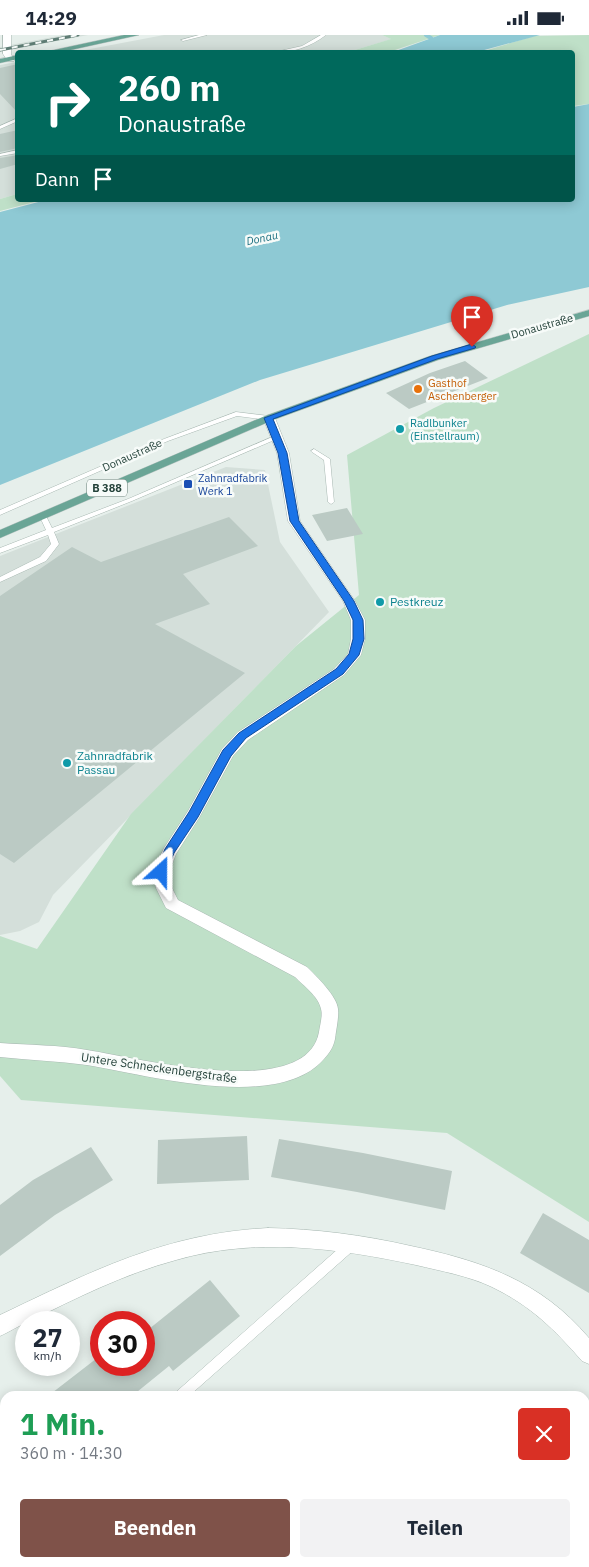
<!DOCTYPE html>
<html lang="de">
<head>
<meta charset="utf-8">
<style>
	body { margin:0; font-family:"IBM Plex Sans",sans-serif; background:#f2f2f3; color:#1f2937; height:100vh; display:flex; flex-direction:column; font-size:19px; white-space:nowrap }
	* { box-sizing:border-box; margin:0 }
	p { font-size:16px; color:#747a83 }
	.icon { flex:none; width:28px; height:28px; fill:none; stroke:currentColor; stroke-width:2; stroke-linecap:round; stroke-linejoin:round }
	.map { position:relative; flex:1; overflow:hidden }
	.drawer { position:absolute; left:0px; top:1356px; width:590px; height:176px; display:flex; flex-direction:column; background:#fff; border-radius:15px 15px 0 0; box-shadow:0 2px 12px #0003 }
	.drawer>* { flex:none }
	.banner { position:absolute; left:15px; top:15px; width:560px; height:152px; border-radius:5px; box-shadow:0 2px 12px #0003; background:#00695c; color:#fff; overflow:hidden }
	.speed { position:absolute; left:15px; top:1276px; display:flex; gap:10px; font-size:25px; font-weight:700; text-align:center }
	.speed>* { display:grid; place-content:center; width:65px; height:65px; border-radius:50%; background:#fff; box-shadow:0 2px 12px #0003; line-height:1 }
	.speed small { font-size:12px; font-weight:400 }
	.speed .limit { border:8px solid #d22; background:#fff; color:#111 }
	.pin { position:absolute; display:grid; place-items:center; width:42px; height:42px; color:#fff; margin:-51px -21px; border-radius:50% 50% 50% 0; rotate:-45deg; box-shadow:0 0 5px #0007 }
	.pin .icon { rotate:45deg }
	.me { position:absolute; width:55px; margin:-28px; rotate:24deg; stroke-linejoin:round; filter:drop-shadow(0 0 4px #0008) }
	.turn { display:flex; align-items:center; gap:18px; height:105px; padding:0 20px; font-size:22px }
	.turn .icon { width:65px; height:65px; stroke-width:2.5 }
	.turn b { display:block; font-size:35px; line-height:42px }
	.then { display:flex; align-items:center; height:48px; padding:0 20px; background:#0003; gap:10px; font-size:19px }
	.round { display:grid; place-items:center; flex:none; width:52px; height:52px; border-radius:5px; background:#f2f2f3 }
	.overview { display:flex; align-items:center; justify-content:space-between; height:85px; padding:0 20px }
	h1 { font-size:30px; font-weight:700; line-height:38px; color:#1e9e55 }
	.primary-button { display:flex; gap:10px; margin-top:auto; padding:10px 20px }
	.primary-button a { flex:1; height:58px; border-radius:5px; background:#7f5249; color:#fff; font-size:20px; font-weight:700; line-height:58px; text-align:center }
	.primary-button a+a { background:#f2f2f3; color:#1f2937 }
	.status { display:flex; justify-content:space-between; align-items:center; height:35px; padding:0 25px; background:#fff; direction:ltr }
	.status svg { height:14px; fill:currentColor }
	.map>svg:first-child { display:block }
	.built { fill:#d4dfda }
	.green { fill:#bfe0c8 }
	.water { fill:#8ec9d4 }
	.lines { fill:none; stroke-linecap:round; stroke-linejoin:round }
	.stream { stroke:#8ec9d4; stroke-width:4 }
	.building { fill:#bbcac4 }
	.lane-casing { stroke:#a8b8b2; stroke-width:1 }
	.street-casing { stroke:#a8b8b2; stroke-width:1 }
	.primary-casing { stroke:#c2cac8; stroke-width:1 }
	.lane { fill:#fff; fill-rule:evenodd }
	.street { fill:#fff; fill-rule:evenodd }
	.primary { fill:#6aa596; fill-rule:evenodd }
	.rail-casing { stroke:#5f7d75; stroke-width:3 }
	.rail { stroke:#f7fbf9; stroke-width:2; stroke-dasharray:6; stroke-linecap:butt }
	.route { fill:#1a73e8; stroke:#114b97 }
	.food-dot { fill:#e8710a; stroke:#f7fbf9; stroke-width:2 }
	.culture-dot { fill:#0f9aa8; stroke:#f7fbf9; stroke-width:2 }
	.transit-dot { fill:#1a4fb4; stroke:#f7fbf9; stroke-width:2 }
	.labels { text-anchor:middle; stroke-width:5; stroke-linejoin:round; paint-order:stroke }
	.far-water-label { font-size:11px; font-style:italic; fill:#1c6f80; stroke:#f7fbf9 }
	.far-street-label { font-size:11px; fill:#24423a; stroke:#f7fbf9 }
	.far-food-label { font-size:11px; fill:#c56008; stroke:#f7fbf9; text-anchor:start }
	.far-culture-label { font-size:11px; fill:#0d838f; stroke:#f7fbf9; text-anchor:start }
	.far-transit-label { font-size:11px; fill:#164399; stroke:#f7fbf9; text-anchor:start }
	.shield { fill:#f7fbf9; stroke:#637a73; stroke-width:1 }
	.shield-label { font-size:11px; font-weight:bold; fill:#24423a }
	.culture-label { font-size:12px; fill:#0d838f; stroke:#f7fbf9; text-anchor:start }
	.street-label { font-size:12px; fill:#24423a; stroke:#f7fbf9 }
</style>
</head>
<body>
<div class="status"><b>14:29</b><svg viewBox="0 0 49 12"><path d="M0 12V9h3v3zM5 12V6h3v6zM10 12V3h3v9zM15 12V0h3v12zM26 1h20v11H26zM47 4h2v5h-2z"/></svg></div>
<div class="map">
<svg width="589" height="1532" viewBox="0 0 589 1532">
	<rect width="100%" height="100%" fill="#e6efeb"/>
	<!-- built -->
	<path class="built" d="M 64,0 L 88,0 L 0,17 L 0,12 Z
		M 164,0 L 382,0 L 392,4 L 345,18 L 69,18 Z
		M 17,27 L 17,159 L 0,164 L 0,30 Z
		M 226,432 L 265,435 L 280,507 L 329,577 L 53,860 L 39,887 L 20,896 L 0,900 L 0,521 Z"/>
	<!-- green -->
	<path class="green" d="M 382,0 L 440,0 L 389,17 L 345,18 L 391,4 Z
		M 589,0 L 589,69 L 573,71 L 572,18 L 477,18 L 534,1 Z
		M 17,159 L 18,165 L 42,165 L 0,176 L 0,164 Z
		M 589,299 L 589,1187 L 447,1098 L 21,1065 L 0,1041 L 0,901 L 37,914 L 131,779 L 296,611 L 359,560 L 347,420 L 434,373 Z"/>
	<!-- water -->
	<path class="water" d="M 440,0 L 540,0 L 477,17 L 393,17 Z
		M 589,69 L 589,252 L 507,270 L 260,345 L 0,450 L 0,177 L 46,165 L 572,165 L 573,72 Z"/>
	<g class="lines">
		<!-- stream -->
		<path class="stream" d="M 426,0 L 431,3"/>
	</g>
	<!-- building -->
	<path class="building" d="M 18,29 L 18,78 L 0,59 L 0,33 Z
		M 18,95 L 18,113 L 0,117 L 0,99 Z
		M 18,120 L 18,129 L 0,134 L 0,123 Z
		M 465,326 L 488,343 L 409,374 L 386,358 L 430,338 Z
		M 347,473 L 363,499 L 327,506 L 312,480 Z
		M 229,482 L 258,511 L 183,539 L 210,569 L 155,589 L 245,638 L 14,828 L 0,819 L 0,561 L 72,512 L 101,527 Z
		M 247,1101 L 249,1145 L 157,1149 L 158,1105 Z
		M 279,1104 L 363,1118 L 452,1136 L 445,1175 L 357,1157 L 271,1142 Z
		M 91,1112 L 113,1145 L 55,1180 L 0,1221 L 0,1170 L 33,1145 Z
		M 543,1178 L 589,1205 L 589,1258 L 520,1218 Z
		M 210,1245 L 240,1281 L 173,1336 L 169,1331 L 132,1361 L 48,1361 L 101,1320 L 101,1330 L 144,1330 L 144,1298 Z"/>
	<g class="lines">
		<!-- lane casing -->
		<g class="lane-casing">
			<path id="lane" d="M 199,0 L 207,0 L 183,6 L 181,5 Z
				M 321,0 L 326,0 C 310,12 292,18 271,18 L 302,11 Z
				M 18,83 L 18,86 L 0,94 L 0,91 Z
				M 18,115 L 18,118 L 0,121 L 0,119 Z
				M 236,377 L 269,381 L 272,383 L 269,385 L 237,381 L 168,406 L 0,480 L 0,475 L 164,404 Z
				M 277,400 L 279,401 L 279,403 L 132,466 L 54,497 L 59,509 L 46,526 L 0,547 L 0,542 L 40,522 L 51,509 L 48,500 L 0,518 L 0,513 L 46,495 L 39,480 L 41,479 L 45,479 L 52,493 L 128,464 Z
				M 314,414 L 330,424 L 334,467 L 333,468 L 331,469 L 328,467 L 324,425 L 312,417 L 311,416 Z
				M 351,1205 L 355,1206 L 357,1210 L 355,1214 L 189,1361 L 174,1361 L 176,1357 L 347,1206 Z
				M 5,1488 L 5,1502 L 0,1505 L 0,1491 Z"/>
		</g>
		<!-- street casing -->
		<g class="street-casing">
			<path id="street" d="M 3,0 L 11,0 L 11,19 L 14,26 L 8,26 L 3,19 Z
				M 269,380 L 275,383 L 289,418 L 300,486 L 355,566 L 365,585 L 365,604 L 361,620 L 344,640 L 248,705 L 233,721 L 199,783 L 176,819 L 169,837 L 172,853 L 178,865 L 307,932 C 316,941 337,961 338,974 C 339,983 336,995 335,1004 C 333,1013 330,1017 324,1024 C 278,1077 148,1040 87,1030 C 58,1026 29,1025 0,1022 L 0,1008 C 29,1010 59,1010 87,1015 C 134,1022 306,1068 319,997 C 320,990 323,980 321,974 C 319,962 303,950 295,942 L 166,873 L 156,853 L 153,837 L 164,813 L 188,776 L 222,714 L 238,697 L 334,634 L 348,619 L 351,604 L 351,585 L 343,566 L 288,486 L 277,418 L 263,383 Z
				M 268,1193 C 316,1194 363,1200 411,1211 C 482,1226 541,1246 589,1303 L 589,1329 L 582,1326 C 554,1294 531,1271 492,1252 C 469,1241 441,1236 416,1230 C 337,1213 255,1202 176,1225 C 124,1239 74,1264 26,1288 C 18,1291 9,1297 0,1301 L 0,1280 C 90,1237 166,1198 268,1193 Z"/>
		</g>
		<!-- primary casing -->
		<g class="primary-casing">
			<path id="primary" d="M 124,0 L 139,0 L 57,18 L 40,18 Z
				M 18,20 L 18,24 L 0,28 L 0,24 Z
				M 589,275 L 589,281 L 438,325 L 273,385 L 0,503 L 0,495 L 265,381 L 430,321 Z"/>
		</g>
		<!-- lane -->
		<use href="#lane" class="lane"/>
		<!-- street -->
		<use href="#street" class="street"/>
		<!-- primary -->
		<use href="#primary" class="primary"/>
		<!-- rail casing -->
		<g class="rail-casing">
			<path id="rail" d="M 0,15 L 78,0"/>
		</g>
		<!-- rail -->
		<use href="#rail" class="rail"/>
	</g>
	<!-- route -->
	<path class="route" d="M 472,309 L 476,312 L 475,313 L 437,324 L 273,384 L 287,418 L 299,486 L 354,566 L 363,585 L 364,604 L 359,620 L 343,639 L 246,703 L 231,721 L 198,782 L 174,818 L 165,840 L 157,840 L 155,837 L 165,814 L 189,777 L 223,715 L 239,698 L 336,634 L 349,619 L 353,604 L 353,585 L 344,566 L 290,486 L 278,418 L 264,383 L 432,321 Z"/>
	<!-- markers -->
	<circle class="food-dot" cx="418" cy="354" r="5"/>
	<g class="culture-dot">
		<circle cx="400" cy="394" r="5"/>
		<circle cx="380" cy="567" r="5"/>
		<circle cx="67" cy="728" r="5"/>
	</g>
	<rect class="transit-dot" x="183" y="444" width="10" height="10" rx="2.5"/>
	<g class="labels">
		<!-- far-water labels -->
		<g class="far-water-label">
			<text transform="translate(262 203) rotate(-12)" y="4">Donau</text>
		</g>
		<!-- far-street labels -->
		<g class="far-street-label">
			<text transform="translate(542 291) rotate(-16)" y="4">Donaustraße</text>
			<text transform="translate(132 420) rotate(-24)" y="4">Donaustraße</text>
		</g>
		<!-- far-food labels -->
		<g class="far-food-label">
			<text x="428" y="352">Gasthof<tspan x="428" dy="13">Aschenberger</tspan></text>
		</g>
		<!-- far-culture labels -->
		<g class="far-culture-label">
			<text x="410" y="392">Radlbunker<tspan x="410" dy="13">(Einstellraum)</tspan></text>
		</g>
		<!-- far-transit labels -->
		<g class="far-transit-label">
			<text x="198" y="447">Zahnradfabrik<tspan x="198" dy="13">Werk 1</tspan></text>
		</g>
		<!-- shield labels -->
		<rect class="shield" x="87" y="444.5" width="40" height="17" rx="4"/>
		<g class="shield-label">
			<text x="107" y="457">B 388</text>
		</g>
		<!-- culture labels -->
		<g class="culture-label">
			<text x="390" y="571">Pestkreuz</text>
			<text x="77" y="725">Zahnradfabrik<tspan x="77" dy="14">Passau</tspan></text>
		</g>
		<!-- street labels -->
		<g class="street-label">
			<text transform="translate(159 1033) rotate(8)" y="4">Untere Schneckenbergstraße</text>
		</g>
	</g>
</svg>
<div class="speed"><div>27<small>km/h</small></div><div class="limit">30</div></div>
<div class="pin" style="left:472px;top:312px;background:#d93025"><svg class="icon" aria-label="arrive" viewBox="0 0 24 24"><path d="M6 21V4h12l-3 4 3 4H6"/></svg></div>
<svg class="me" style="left:161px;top:837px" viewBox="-20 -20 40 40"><path d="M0-17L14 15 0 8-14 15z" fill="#1a73e8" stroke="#fff" stroke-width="4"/></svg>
<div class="banner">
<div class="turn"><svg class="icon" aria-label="right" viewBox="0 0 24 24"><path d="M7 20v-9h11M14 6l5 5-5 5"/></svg><div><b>260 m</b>Donaustraße</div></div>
<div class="then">Dann<svg class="icon" aria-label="arrive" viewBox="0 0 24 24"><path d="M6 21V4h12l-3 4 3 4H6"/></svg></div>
</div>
<section class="drawer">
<div class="overview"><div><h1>1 Min.</h1><p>360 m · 14:30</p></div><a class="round" style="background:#d93025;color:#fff"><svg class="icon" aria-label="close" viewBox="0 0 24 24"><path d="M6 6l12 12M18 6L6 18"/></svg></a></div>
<div class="primary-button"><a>Beenden</a><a>Teilen</a></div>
</section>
</div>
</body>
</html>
